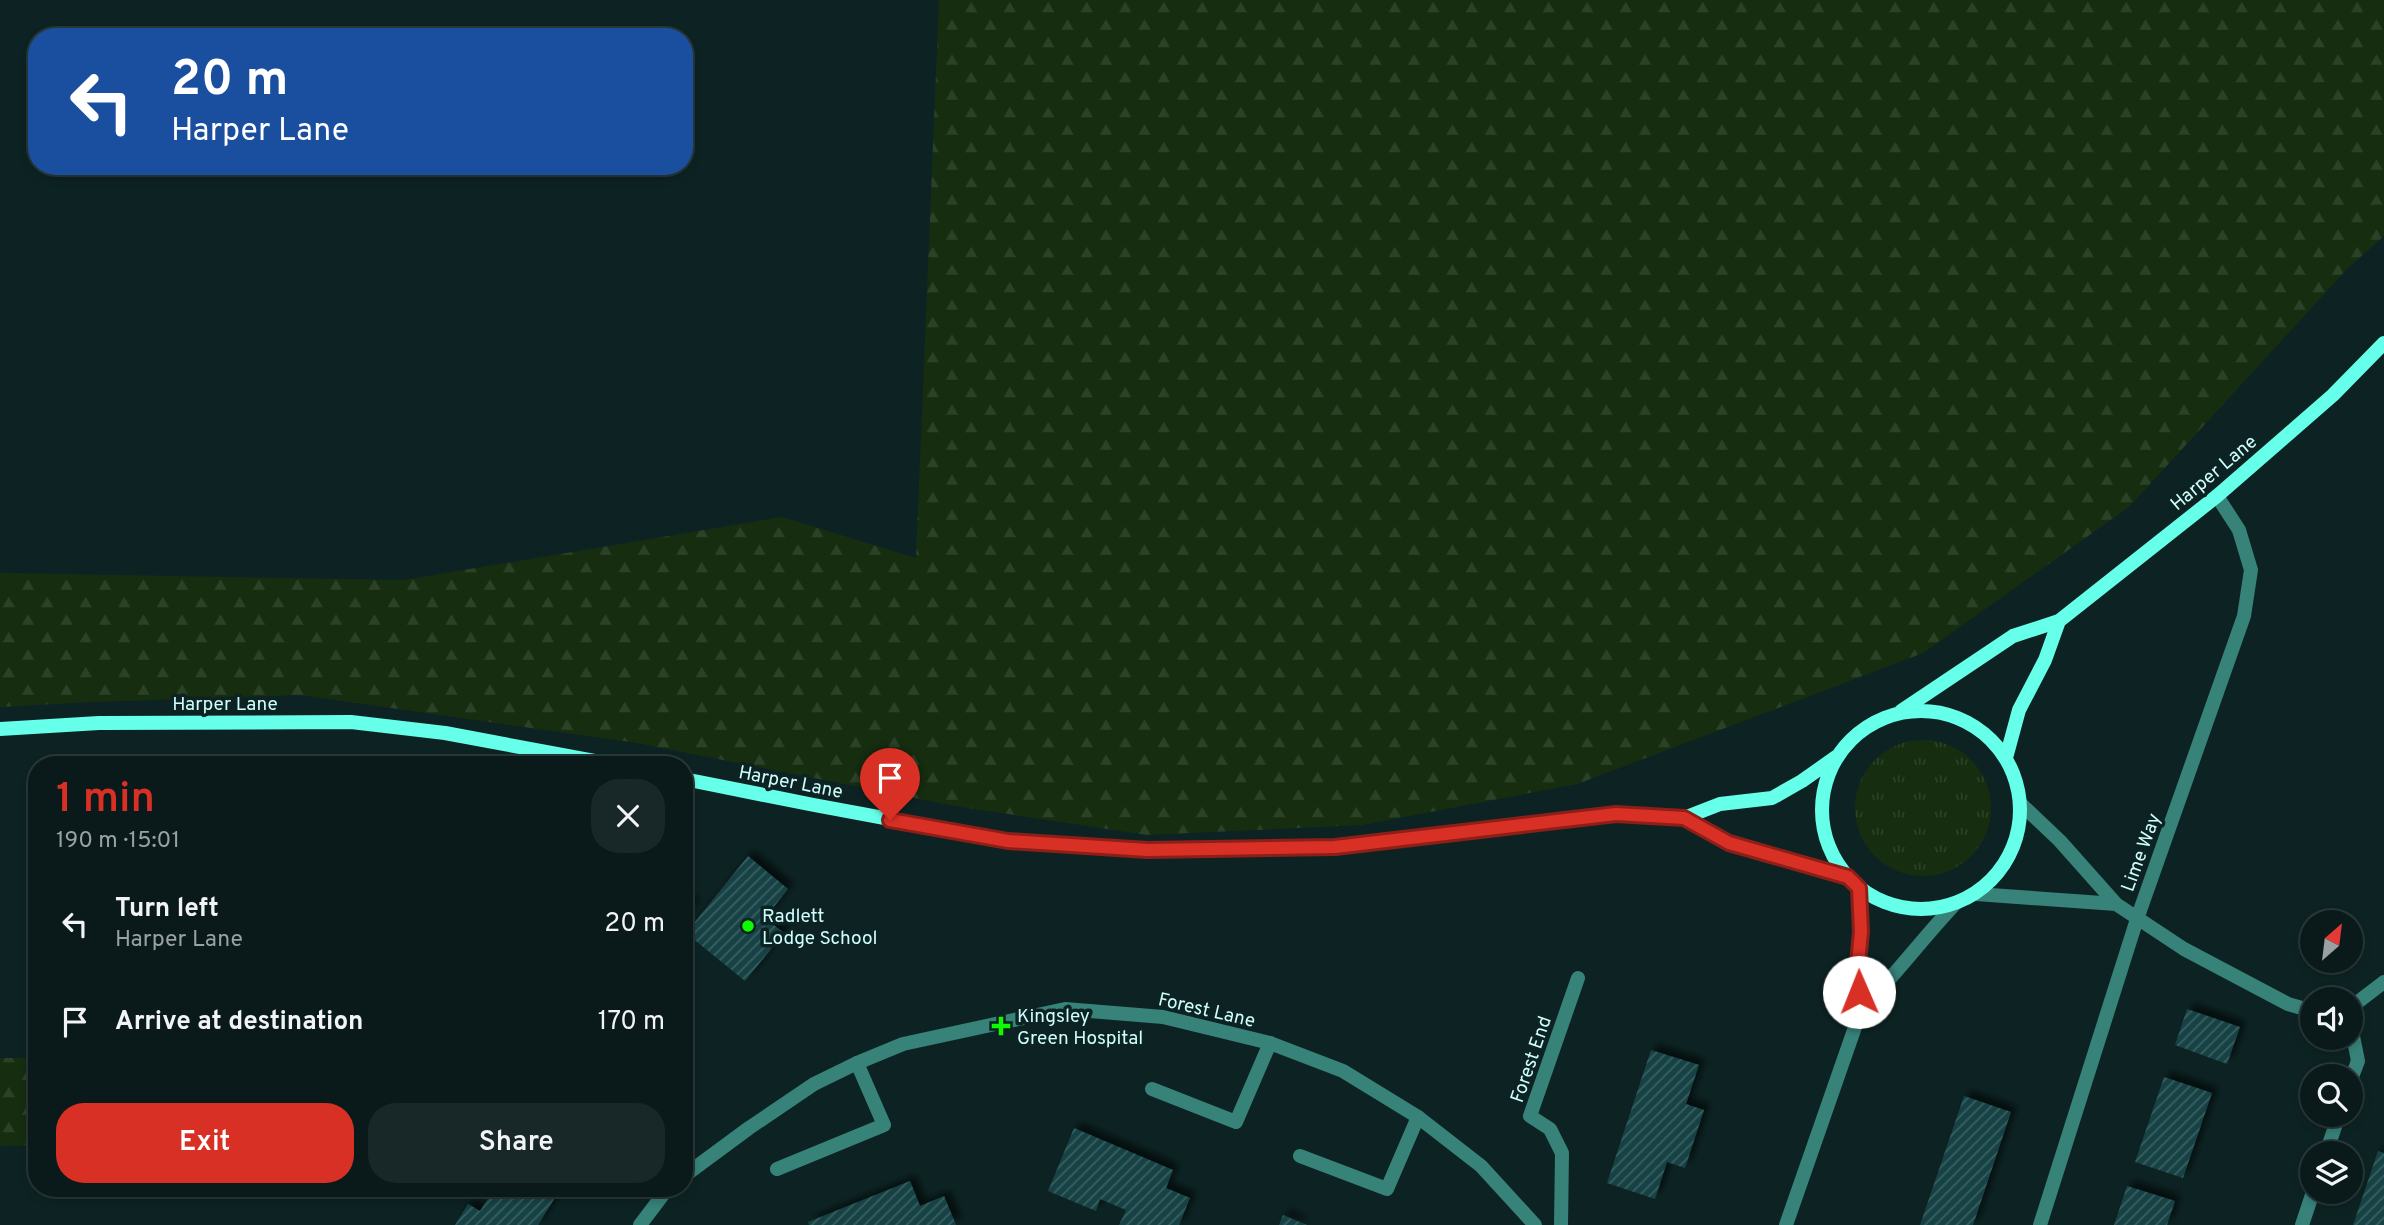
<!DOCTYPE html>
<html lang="en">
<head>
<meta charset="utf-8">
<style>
	body { margin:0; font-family:Overpass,sans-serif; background:#182727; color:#f1f3f6; height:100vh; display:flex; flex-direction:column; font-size:26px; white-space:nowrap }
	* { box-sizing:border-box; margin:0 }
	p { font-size:23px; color:#99a1a2 }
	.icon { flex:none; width:38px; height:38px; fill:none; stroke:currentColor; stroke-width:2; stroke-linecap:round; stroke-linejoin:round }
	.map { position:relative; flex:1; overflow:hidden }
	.details { position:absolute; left:28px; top:756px; width:665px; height:441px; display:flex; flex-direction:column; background:#0a1a1a; border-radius:28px; box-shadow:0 4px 10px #0003,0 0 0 2px #2a3839 }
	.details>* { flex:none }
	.banner { position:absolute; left:28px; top:28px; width:665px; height:147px; border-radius:28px; box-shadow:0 4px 10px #0003,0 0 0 2px #2a3839; background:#1a4fa0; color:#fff; overflow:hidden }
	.needle { width:46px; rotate:28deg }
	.fabs { position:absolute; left:2300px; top:910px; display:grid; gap:14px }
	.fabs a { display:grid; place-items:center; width:63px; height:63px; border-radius:50%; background:#0a1a1a; box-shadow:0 4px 10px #0003,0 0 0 2px #2a3839; font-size:35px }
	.pin { position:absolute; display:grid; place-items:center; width:60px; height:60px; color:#fff; margin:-72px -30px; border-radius:50% 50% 50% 0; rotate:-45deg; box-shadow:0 0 7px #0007 }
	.pin .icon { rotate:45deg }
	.me { position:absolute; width:77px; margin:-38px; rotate:359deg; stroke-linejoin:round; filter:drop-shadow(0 0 5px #0008) }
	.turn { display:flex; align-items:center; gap:24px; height:147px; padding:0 28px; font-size:32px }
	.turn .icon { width:91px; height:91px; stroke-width:2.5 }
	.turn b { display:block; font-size:49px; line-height:60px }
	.round { display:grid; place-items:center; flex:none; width:74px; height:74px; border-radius:28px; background:#182727 }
	.head { display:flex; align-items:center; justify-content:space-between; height:119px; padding:0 28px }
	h1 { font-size:42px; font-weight:600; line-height:52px; color:#d93025 }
	.button { display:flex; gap:14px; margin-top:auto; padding:14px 28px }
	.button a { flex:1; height:80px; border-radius:28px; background:#d93025; color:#fff; font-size:28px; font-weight:600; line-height:80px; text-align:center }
	.button a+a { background:#182727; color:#f1f3f6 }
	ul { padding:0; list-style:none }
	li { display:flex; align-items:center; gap:21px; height:98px; padding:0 28px }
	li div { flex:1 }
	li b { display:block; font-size:26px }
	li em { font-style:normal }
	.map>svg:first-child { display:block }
	.grass { fill:url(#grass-tufts) }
	.forest { fill:url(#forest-firs) }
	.building { fill:url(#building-hatch); filter:url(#shadow) }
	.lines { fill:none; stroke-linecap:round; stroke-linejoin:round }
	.lane { stroke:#37837a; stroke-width:14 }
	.street { stroke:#37837a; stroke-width:14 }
	.secondary { stroke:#66ffea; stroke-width:14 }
	.route-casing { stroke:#8d1f18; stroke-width:18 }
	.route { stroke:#d93025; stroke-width:12 }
	.poi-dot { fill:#10fa00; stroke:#0d2323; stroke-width:2.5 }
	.labels { text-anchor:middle; stroke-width:7; stroke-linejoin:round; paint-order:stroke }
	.street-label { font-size:19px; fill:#cffffd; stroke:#0d2323 }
	.poi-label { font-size:19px; fill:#cffffd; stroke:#0d2323; text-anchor:start }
</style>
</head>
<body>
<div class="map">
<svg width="2384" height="1225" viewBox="0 0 2384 1225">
	<defs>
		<pattern id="grass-tufts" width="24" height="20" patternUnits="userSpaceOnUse" patternTransform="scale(1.75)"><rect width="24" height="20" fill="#162d10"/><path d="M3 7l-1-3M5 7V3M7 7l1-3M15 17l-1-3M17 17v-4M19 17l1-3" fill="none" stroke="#2c4228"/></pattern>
		<pattern id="forest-firs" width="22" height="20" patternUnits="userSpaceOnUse" patternTransform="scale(1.75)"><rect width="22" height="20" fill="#162d10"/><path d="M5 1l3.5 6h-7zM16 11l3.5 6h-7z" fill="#2c4228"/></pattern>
		<pattern id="building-hatch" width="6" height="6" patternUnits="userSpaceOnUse" patternTransform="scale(1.75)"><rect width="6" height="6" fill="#194345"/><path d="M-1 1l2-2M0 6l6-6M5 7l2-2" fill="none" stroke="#395f61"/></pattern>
		<filter id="shadow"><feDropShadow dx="6" dy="-6" stdDeviation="3.5" flood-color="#0009"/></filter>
	</defs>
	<rect width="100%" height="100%" fill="#0d2323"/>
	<!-- grass -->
	<path class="grass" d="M1855 808a68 68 0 1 1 136 0a68 68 0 1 1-136 0Z"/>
	<!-- forest -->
	<path class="forest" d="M 939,0 L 2384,0 L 2384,236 L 2348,268 L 2129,507 L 1923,653 L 1577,784 L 1362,825 L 1147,835 L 955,806 L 637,743 L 300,695 L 91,702 L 0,707 L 0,573 L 404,580 L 782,517 L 916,558 Z
		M 0,1058 L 37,1058 L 37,1145 L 0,1146 Z"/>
	<!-- building -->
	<path class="building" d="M 748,856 L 788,889 L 765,918 L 784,933 L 745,981 L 686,933 Z
		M 684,898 L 693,905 L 684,917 Z
		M 2187,1009 L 2240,1027 L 2227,1064 L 2175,1045 Z
		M 1651,1050 L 1699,1065 L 1686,1104 L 1704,1110 L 1685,1168 L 1667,1162 L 1655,1199 L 1607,1183 Z
		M 2164,1077 L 2212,1093 L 2183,1178 L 2135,1162 Z
		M 1964,1096 L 2011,1112 L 1973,1225 L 1920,1225 Z
		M 1074,1128 L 1173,1170 L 1166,1188 L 1190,1198 L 1179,1225 L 1119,1225 L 1126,1210 L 1100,1199 L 1096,1211 L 1048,1191 Z
		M 2378,1151 L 2384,1153 L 2384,1225 L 2353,1225 Z
		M 910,1181 L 920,1206 L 944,1196 L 956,1225 L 809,1225 L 808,1222 Z
		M 2127,1186 L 2175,1201 L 2167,1225 L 2114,1225 Z
		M 495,1188 L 561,1188 L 538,1225 L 455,1225 L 468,1204 L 480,1211 Z
		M 1283,1215 L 1307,1225 L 1279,1225 Z"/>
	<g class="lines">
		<!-- lane -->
		<path class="lane" d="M 1152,1089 L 1236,1122 L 1270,1043
			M 1300,1156 L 1387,1189 L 1418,1117
			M 777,1169 L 884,1125 L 857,1063
			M 1561,1225 L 1562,1153 L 1550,1129 L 1530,1116 L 1578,978"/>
		<!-- street -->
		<path class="street" d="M 2021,804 L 2060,841 L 2116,904 L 2184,949 L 2288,1004 L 2312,1011
			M 1859,888 L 1861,932 L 1857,973 L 1861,1010
			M 1976,894 L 2116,904
			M 2350,1008 L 2384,982
			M 2350,1021 L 2358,1061 L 2350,1082
			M 2326,1153 L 2339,1115
			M 684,1176 L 749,1128 L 814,1084 L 857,1063 L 903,1044 L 1065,1009 L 1163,1017 L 1270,1043 L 1343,1071 L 1418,1117 L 1481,1166 L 1535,1225
			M 640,1225 L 668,1188
			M 1786,1225 L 1861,1010 C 1894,977 1922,939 1955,904
			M 2040,1225 L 2137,919 L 2244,616 L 2251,570 L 2239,530 L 2217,496
			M 2302,1225 L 2313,1192"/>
		<!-- secondary -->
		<path class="secondary" d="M 1901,711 L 2013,636 L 2059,621 L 2217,496 L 2333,395 L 2384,343
			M1822 810a99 99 0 1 1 198 0a99 99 0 1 1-198 0Z
			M 0,729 L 99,723 L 351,722 L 445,733 L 616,765
			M 2006,758 L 2019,710 L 2045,660 L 2059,621
			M 684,779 L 814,805 L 1008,841 L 1148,850 L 1335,847 L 1616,814 L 1684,818 L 1729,843 L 1848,877
			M 1684,818 L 1720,804 L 1772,798 L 1802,781 L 1836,757"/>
	</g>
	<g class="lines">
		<!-- route casing -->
		<g class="route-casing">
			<path id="route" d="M 890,820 L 1008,841 L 1148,850 L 1335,847 L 1616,814 L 1684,818 L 1729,843 L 1848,877 L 1859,888 L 1861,932 L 1857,973 L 1859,992"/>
		</g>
		<!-- route -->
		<use href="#route" class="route"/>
	</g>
	<!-- markers -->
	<g class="poi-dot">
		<circle cx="748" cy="926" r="7"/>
		<path d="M997.5 1015.5h7v7h7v7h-7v7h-7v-7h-7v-7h7z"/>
	</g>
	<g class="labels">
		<!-- street labels -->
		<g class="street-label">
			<text transform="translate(2213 472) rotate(-40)" y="7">Harper Lane</text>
			<text x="225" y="710">Harper Lane</text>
			<text transform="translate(791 781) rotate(11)" y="7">Harper Lane</text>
			<text transform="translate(2140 852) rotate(-70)" y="7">Lime Way</text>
			<text transform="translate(1207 1009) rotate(13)" y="7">Forest Lane</text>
			<text transform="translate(1530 1059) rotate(-71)" y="7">Forest End</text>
		</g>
		<!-- poi labels -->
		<g class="poi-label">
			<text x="762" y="922">Radlett<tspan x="762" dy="22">Lodge School</tspan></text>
			<text x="1017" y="1022">Kingsley<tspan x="1017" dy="22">Green Hospital</tspan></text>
		</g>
	</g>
</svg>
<div class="fabs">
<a><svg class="needle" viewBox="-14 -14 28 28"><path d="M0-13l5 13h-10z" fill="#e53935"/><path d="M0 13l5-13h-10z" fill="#99a1a2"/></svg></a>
<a><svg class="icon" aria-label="sound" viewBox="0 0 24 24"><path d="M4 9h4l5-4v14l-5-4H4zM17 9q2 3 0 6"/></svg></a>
<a><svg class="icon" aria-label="search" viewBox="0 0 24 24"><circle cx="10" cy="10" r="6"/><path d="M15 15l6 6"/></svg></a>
<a><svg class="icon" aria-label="layers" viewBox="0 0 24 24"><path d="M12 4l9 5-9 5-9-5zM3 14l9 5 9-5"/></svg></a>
</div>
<div class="pin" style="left:890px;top:820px;background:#d93025"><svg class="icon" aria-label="arrive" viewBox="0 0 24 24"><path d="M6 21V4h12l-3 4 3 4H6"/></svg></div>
<svg class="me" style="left:1859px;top:992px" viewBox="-20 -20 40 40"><circle r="19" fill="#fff"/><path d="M0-13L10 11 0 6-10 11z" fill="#d93025"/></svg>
<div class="banner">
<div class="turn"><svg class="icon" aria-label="left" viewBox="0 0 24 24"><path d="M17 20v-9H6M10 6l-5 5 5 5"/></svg><div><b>20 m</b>Harper Lane</div></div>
</div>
<section class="details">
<div class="head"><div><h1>1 min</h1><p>190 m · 15:01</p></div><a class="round"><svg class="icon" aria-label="close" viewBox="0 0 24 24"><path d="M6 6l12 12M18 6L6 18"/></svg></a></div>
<ul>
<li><svg class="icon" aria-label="left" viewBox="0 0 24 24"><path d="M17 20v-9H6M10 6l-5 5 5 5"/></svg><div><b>Turn left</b><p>Harper Lane</p></div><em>20 m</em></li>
<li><svg class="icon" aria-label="arrive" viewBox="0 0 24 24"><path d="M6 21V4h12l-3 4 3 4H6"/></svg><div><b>Arrive at destination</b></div><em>170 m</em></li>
</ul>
<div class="button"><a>Exit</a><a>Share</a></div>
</section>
</div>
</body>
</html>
